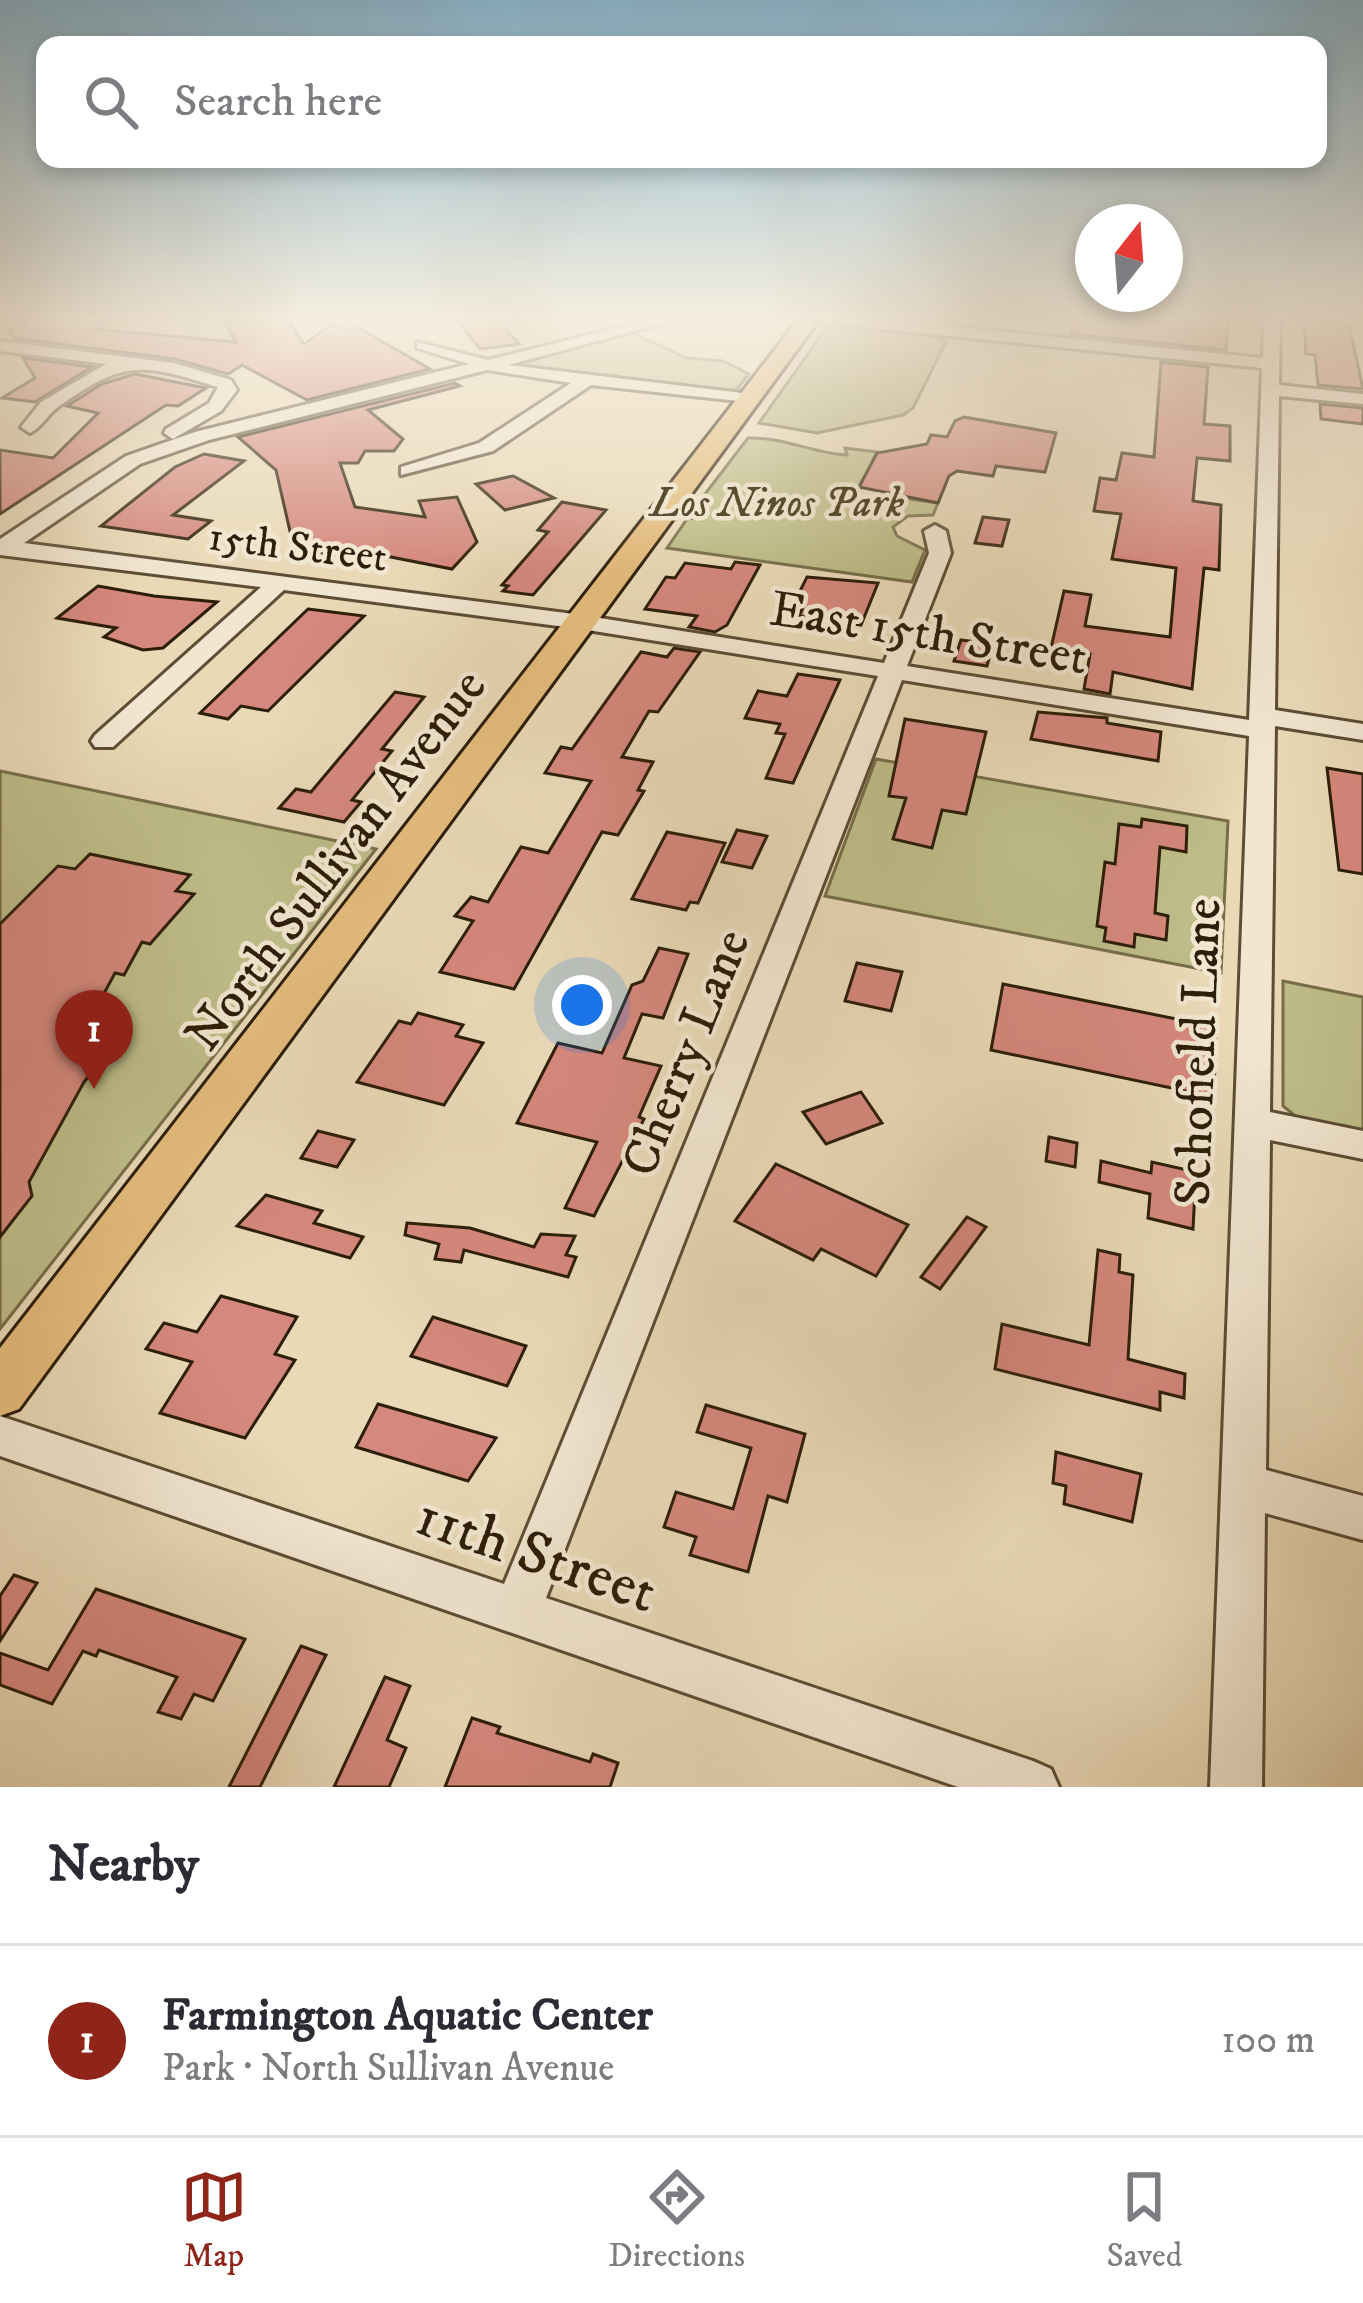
<!DOCTYPE html>
<html lang="en">
<head>
<meta charset="utf-8">
<style>
	body { margin:0; font-family:"IM FELL DW Pica",serif; background:#f2f2f3; color:#2b2b33 }
	.compass { position:absolute; left:1075px; top:204px; width:108px; height:108px; border-radius:50%; background:#fff; box-shadow:0 6px 18px #0003; rotate:17deg }
	.you { position:absolute; left:582px; top:1005px; width:42px; height:42px; margin:-30px; border:9px solid #fff; border-radius:50%; background:#1a73e8; box-shadow:0 0 0 18px #1a73e833 }
	.badge { display:grid; place-items:center; width:78px; height:78px; border-radius:50%; background:#8f2418; color:#fff; font-size:39px; font-weight:700 }
	.pin { position:absolute; translate:-50% -99px; filter:drop-shadow(0 3px 6px #0008) }
	.pin::after { content:''; position:absolute; top:63px; width:42px; height:36px; background:inherit; clip-path:polygon(0 0,100% 0,50% 100%) }
	.list { margin:0; padding:0; list-style:none }
	h2 { display:flex; justify-content:space-between; align-items:center; height:156px; margin:0; padding:0 48px; font-size:51px }
	h2 small { font-size:39px; font-weight:400; color:#7c7c81 }
	.list li { display:grid; grid-template-columns:78px 1fr auto; gap:36px; align-items:center; box-sizing:border-box; height:192px; padding:0 48px; border-top:3px solid #e1e1e2 }
	.list b { display:block; font-size:45px; white-space:nowrap }
	.list p { margin:0; font-size:39px; white-space:nowrap; color:#7c7c81 }
	.list em { font-size:39px; font-style:normal; color:#7c7c81 }
	.icon { flex:none; width:66px; height:66px; fill:none; stroke:currentColor; stroke-width:2; stroke-linecap:round; stroke-linejoin:round }
	.map { position:relative; flex:none; width:1363px; height:1787px; overflow:hidden }
	.search { position:absolute; background:#fff; box-shadow:0 6px 18px #0003; left:36px; right:36px; top:36px; height:132px; display:flex; align-items:center; gap:30px; box-sizing:border-box; padding:0 42px; border-radius:24px; color:#7c7c81; font-size:45px }
	.sheet { height:348px; background:#fff }
	nav { display:flex; justify-content:space-around; align-items:center; box-sizing:border-box; height:168px; border-top:3px solid #e1e1e2; background:#fff; font-size:33px; color:#7c7c81 }
	nav a { display:grid; justify-items:center; gap:6px }
	nav .on { color:#8f2418 }
	.map>svg:first-child { display:block }
	.green { fill:#bebd89; stroke:#766e48; stroke-width:3 }
	.building { fill:#d5887d; stroke:#2d1e08; stroke-width:3 }
	.lines { fill:none; stroke-linecap:round; stroke-linejoin:round }
	.minor-casing { stroke:#5c4d34; stroke-width:6 }
	.major-casing { stroke:#2d1e08; stroke-width:6 }
	.minor { fill:#f1e6d0; fill-rule:evenodd }
	.major { fill:#e4bc7c; fill-rule:evenodd }
	.labels { text-anchor:middle; stroke-width:9; stroke-linejoin:round; paint-order:stroke }
	.far-park-label { font-size:42px; font-style:italic; fill:#584e2f; stroke:#f1e6d0 }
	.far-street-label { font-size:42px; fill:#2d1e08; stroke:#f1e6d0 }
	.street-label { font-size:51px; fill:#2d1e08; stroke:#f1e6d0 }
	.near-street-label { font-size:60px; fill:#2d1e08; stroke:#f1e6d0 }
</style>
</head>
<body>
<div class="map">
<svg width="1363" height="1787" viewBox="0 0 1363 1787">
	<rect width="100%" height="100%" fill="#e9d9b7"/>
	<filter id="stains"><feTurbulence type="fractalNoise" baseFrequency=".00167" numOctaves="4"/><feColorMatrix values="0 0 0 0 .2 0 0 0 0 .09 0 0 0 0 .02 0 0 0 .5 -.17"/></filter>
	<radialGradient id="worn" r=".72"><stop offset=".6" stop-color="#630" stop-opacity="0"/><stop offset="1" stop-color="#630" stop-opacity=".3"/></radialGradient>
	<g class="green">
		<path d="M829,324l100,10 17,8 -33,66 -10,7 -86,18 -58,-10z"/>
		<path d="M630,332l57,26 36,3 26,13 -12,15 -11,2 -217,-27z"/>
		<path d="M748,438c37,-1 67,16 99,17l-2,-7 32,4 -23,50 43,6 5,-10 36,5 -5,12 -25,1 -15,11 4,9 28,14 -13,32 -245,-34 20,-29 10,-2 -5,-6z"/>
		<path d="M876,759l352,62 -7,152 -396,-77z"/>
		<path d="M0,771l376,78 -376,480z"/>
		<path d="M1283,981l80,16v135l-65,-14 -15,-12z"/>
	</g>
	<g class="building">
		<path d="M29,320h81l-16,9 142,13 -12,-22h64l16,24 26,-18 20,-3 80,46 -123,31 -65,-35 -14,9 -53,-15 -162,-21 -4,-8z"/>
		<path d="M457,320h42l20,24 -39,5z"/>
		<path d="M1072,320h156l-2,30 -155,-16z"/>
		<path d="M1304,321l45,4 14,64 -45,-4 -3,-30 -9,-1z"/>
		<path d="M23,358l69,9 -57,35 -33,-4 33,-20z"/>
		<path d="M1161,362l47,5 -4,57 26,2v35l-33,-3 -4,43 28,4 -2,65 -15,-2 -12,121 -79,-17 -3,22 -26,-5 6,-35 -39,-6 13,-57 27,4 -6,31 85,11 6,-69 -64,-9 9,-45 -27,-3 6,-33 16,2 6,-27 32,4z"/>
		<path d="M135,374l71,14 -28,18 -12,-1 -166,109v-64l53,8 45,-45 -31,-7 35,-22z"/>
		<path d="M455,383l5,3 -92,24 35,29 -9,12h-29l-7,12h-18l15,44 70,10 -6,-16 38,-4 20,45 -25,27 -92,-18 -7,7 -59,-9 -18,-79 -38,-33z"/>
		<path d="M1320,404l43,4v16l-42,-5z"/>
		<path d="M964,417l92,16 -11,39 -49,-6 -3,10 -36,-5 -8,5 -11,27 -79,-16 18,-34 50,-9 4,-9 16,2 8,-16z"/>
		<path d="M204,454l40,7 -71,54 38,6 -23,18 -87,-13 74,-59z"/>
		<path d="M513,476l4,2 37,20 -49,12 -29,-26z"/>
		<path d="M562,502l44,8 -73,85 -30,-4 5,-5 -6,-1 46,-53 -10,-2z"/>
		<path d="M983,517l26,3 -7,26 -27,-3z"/>
		<path d="M735,562l25,3 -33,60 -12,7 -26,-5 8,-11 -52,-7 21,-32 9,1 10,-15 46,6z"/>
		<path d="M807,577l71,6 -17,42 -62,-9 6,-13 -10,-2z"/>
		<path d="M98,586l56,10 63,6 -54,46 -20,2 -39,-13 12,-9 -59,-10z"/>
		<path d="M308,609l56,7 -96,95 -27,-5 -13,13 -28,-6z"/>
		<path d="M961,640l32,4 -6,22 -33,-5z"/>
		<path d="M674,648l26,4 -42,60 -9,-1 -27,46 31,5 -15,28 6,1 -26,44 -16,-3 -88,157 -74,-17 33,-51 -18,-5 16,-19 17,5 33,-55 27,6 43,-72 -46,-8 16,-26 11,2 69,-97 26,5z"/>
		<path d="M798,674l42,6 -47,103 -27,-5 19,-44 -9,-1 4,-9 -35,-6 13,-27 29,5z"/>
		<path d="M395,692l29,5 -42,52 10,2 -40,49 9,2 -17,20 -65,-14 17,-19 15,3z"/>
		<path d="M1038,712l69,6v5l54,9 -3,29 -127,-22z"/>
		<path d="M905,719l81,13 -20,82 -24,-4 -10,38 -39,-9 13,-41 -17,-2z"/>
		<path d="M1327,768l36,6v100l-24,-4z"/>
		<path d="M1142,819l45,7 -1,26 -26,-5 -5,66 13,3 -2,24 -31,-6 -1,13 -30,-6 2,-13 -9,-2 8,-64 10,2 4,-40 22,3z"/>
		<path d="M737,830l30,6 -15,32 -30,-6z"/>
		<path d="M667,832l58,11 -27,60 -8,-1 -4,8 -54,-11z"/>
		<path d="M90,854l100,21 -14,16 18,3 -44,50 -8,-2 -18,33 -9,-2 -34,63 34,9 -31,37 -55,100 3,14 -32,41v-313l58,-58 17,3z"/>
		<path d="M659,948l29,6 -25,64 -21,-4 -18,44 37,8 -22,51 5,2 -50,97 -29,-8 32,-66 -80,-19 41,-80 44,10 30,-68 11,-4z"/>
		<path d="M857,963l45,9 -11,39 -46,-10z"/>
		<path d="M1003,984l213,43 -2,70 -223,-47z"/>
		<path d="M418,1013l45,12 -7,11 27,7 -39,62 -87,-23 42,-61 12,3z"/>
		<path d="M861,1092l21,31 -56,21 -23,-32z"/>
		<path d="M318,1131l36,9 -17,27 -36,-9z"/>
		<path d="M1049,1137l28,6 -2,24 -29,-6z"/>
		<path d="M1101,1161l50,12 1,-11 44,10 -3,57 -45,-11 2,-24 -51,-12z"/>
		<path d="M776,1164l132,61 -32,51 -55,-27 -8,11 -78,-39z"/>
		<path d="M266,1195l56,16 -8,12 49,14 -13,21 -113,-32z"/>
		<path d="M967,1217l19,10 -46,62 -19,-12z"/>
		<path d="M407,1223l63,5 64,19 7,-13 34,2 -9,19 10,2 -8,20 -104,-27 -3,12 -26,-3 4,-15 -34,-9z"/>
		<path d="M1098,1250l22,5 -1,17 14,3 -5,84 57,15 -1,24 -24,-6v18l-165,-41 7,-45 87,21z"/>
		<path d="M221,1296l76,21 -22,37 20,6 -50,78 -85,-25 32,-51 -46,-13 18,-26 33,9z"/>
		<path d="M433,1317l93,29 -19,40 -96,-30z"/>
		<path d="M378,1404l118,34 -28,43 -112,-34z"/>
		<path d="M706,1405l99,29 -18,68 -19,-6 -20,76 -58,-17 6,-18 -32,-10 12,-35 57,17 18,-61 -54,-16z"/>
		<path d="M1056,1452l85,22 -9,48 -68,-18 2,-18 -13,-3z"/>
		<path d="M14,1575l23,8 -37,58v-45z"/>
		<path d="M96,1589l149,50 -32,62 -19,-7 -13,25 -23,-7 19,-35 -78,-27 -3,6 -13,-5 -31,53 -52,-19v-32l48,17z"/>
		<path d="M301,1646l25,9 -66,132h-31z"/>
		<path d="M385,1677l25,9 -23,54 19,8 -17,39h-55z"/>
		<path d="M472,1718l28,9 -3,6 93,29 3,-8 25,9 -8,24h-165z"/>
	</g>
	<g class="lines">
		<g class="minor-casing">
			<g id="minor">
				<path d="M648,320h27l-167,45 243,29 6,1v8l-166,-18 -98,66 -92,24v-8l78,-24 92,-60 -84,-13 -278,70 -69,24 -116,79 557,72 303,48 45,-110 -5,-22 11,-6 11,6 5,22 -44,113 342,54 13,-352 -420,-43 -8,-5h53l376,38 1,-38h16l-1,65 84,9v10l-84,-8 -4,314 88,14v16l-88,-14 -5,386 93,19v28l-93,-19 -4,330 97,26v44l-98,-27 -3,274h-52l39,-1051 -347,-56 -356,918 487,163 18,8 8,18h-101l-958,-331v-40l504,168 374,-908 -297,-47 -297,-39 -171,157h-18l-4,-6 4,-6 166,-148 -261,-32v-16l126,-83 69,-24 274,-68 -52,-16v-6l71,18z"/>
				<path d="M0,341l174,22 57,17 6,10 -16,21 -48,28 -9,-6 2,-4 43,-26 9,-16c-77,-24 -93,-28 -160,20 -11,8 -16,20 -28,26l-9,-6 20,-25 65,-38 -106,-13z"/>
			</g>
		</g>
		<g class="major-casing">
			<path id="major" d="M798,320h21l-800,1089 -19,7v-68z"/>
		</g>
		<use href="#minor" class="minor"/>
		<use href="#major" class="major"/>
	</g>
	<linearGradient id="sky" x2="0" y2="1"><stop stop-color="#88b6d0"/><stop offset="0.56" stop-color="#f5eedf"/><stop offset="1" stop-color="#f5eedf" stop-opacity="0"/></linearGradient>
	<rect width="1363" height="570" fill="url(#sky)"/>
	<g class="labels">
		<g class="far-park-label">
			<text x="777" y="516">Los Ninos Park</text>
		</g>
		<g class="far-street-label">
			<text transform="translate(298 545) rotate(7)" y="15">15th Street</text>
		</g>
		<g class="street-label">
			<text transform="translate(929 631) rotate(9)" y="18">East 15th Street</text>
			<text transform="translate(334 859) rotate(-53)" y="18">North Sullivan Avenue</text>
			<text transform="translate(684 1052) rotate(-68)" y="18">Cherry Lane</text>
			<text transform="translate(1196 1052) rotate(-88)" y="18">Schofield Lane</text>
		</g>
		<g class="near-street-label">
			<text transform="translate(537 1552) rotate(19)" y="21">11th Street</text>
		</g>
	</g>
	<rect width="100%" height="100%" filter="url(#stains)"/>
	<rect width="100%" height="100%" fill="url(#worn)"/>
</svg>
<svg class="compass" viewBox="-18 -18 36 36"><path d="M0-13l5 13h-10z" fill="#e53935"/><path d="M0 13l5-13h-10z" fill="#7c7c81"/></svg>
<div class="you"></div>
<div class="pin badge" style="left:94px;top:1089px">1</div>
<div class="search"><svg class="icon" aria-label="search" viewBox="0 0 24 24"><circle cx="10" cy="10" r="6"/><path d="M15 15l6 6"/></svg>Search here</div>
</div>
<section class="sheet">
<h2>Nearby<small></small></h2>
<ul class="list">
<li><span class="badge">1</span><div><b>Farmington Aquatic Center</b><p>Park · North Sullivan Avenue</p></div><em>100 m</em></li>
</ul>
</section>
<nav>
<a class="on"><svg class="icon" aria-label="map" viewBox="0 0 24 24"><path d="M3 6l6-2 6 2 6-2v14l-6 2-6-2-6 2zM9 4v14M15 6v14"/></svg>Map</a>
<a><svg class="icon" aria-label="directions" viewBox="0 0 24 24"><path d="M12 3l9 9-9 9-9-9zM9 14v-3h6M13 9l2 2-2 2"/></svg>Directions</a>
<a><svg class="icon" aria-label="saved" viewBox="0 0 24 24"><path d="M7 4h10v16l-5-4-5 4z"/></svg>Saved</a>
</nav>
</body>
</html>
